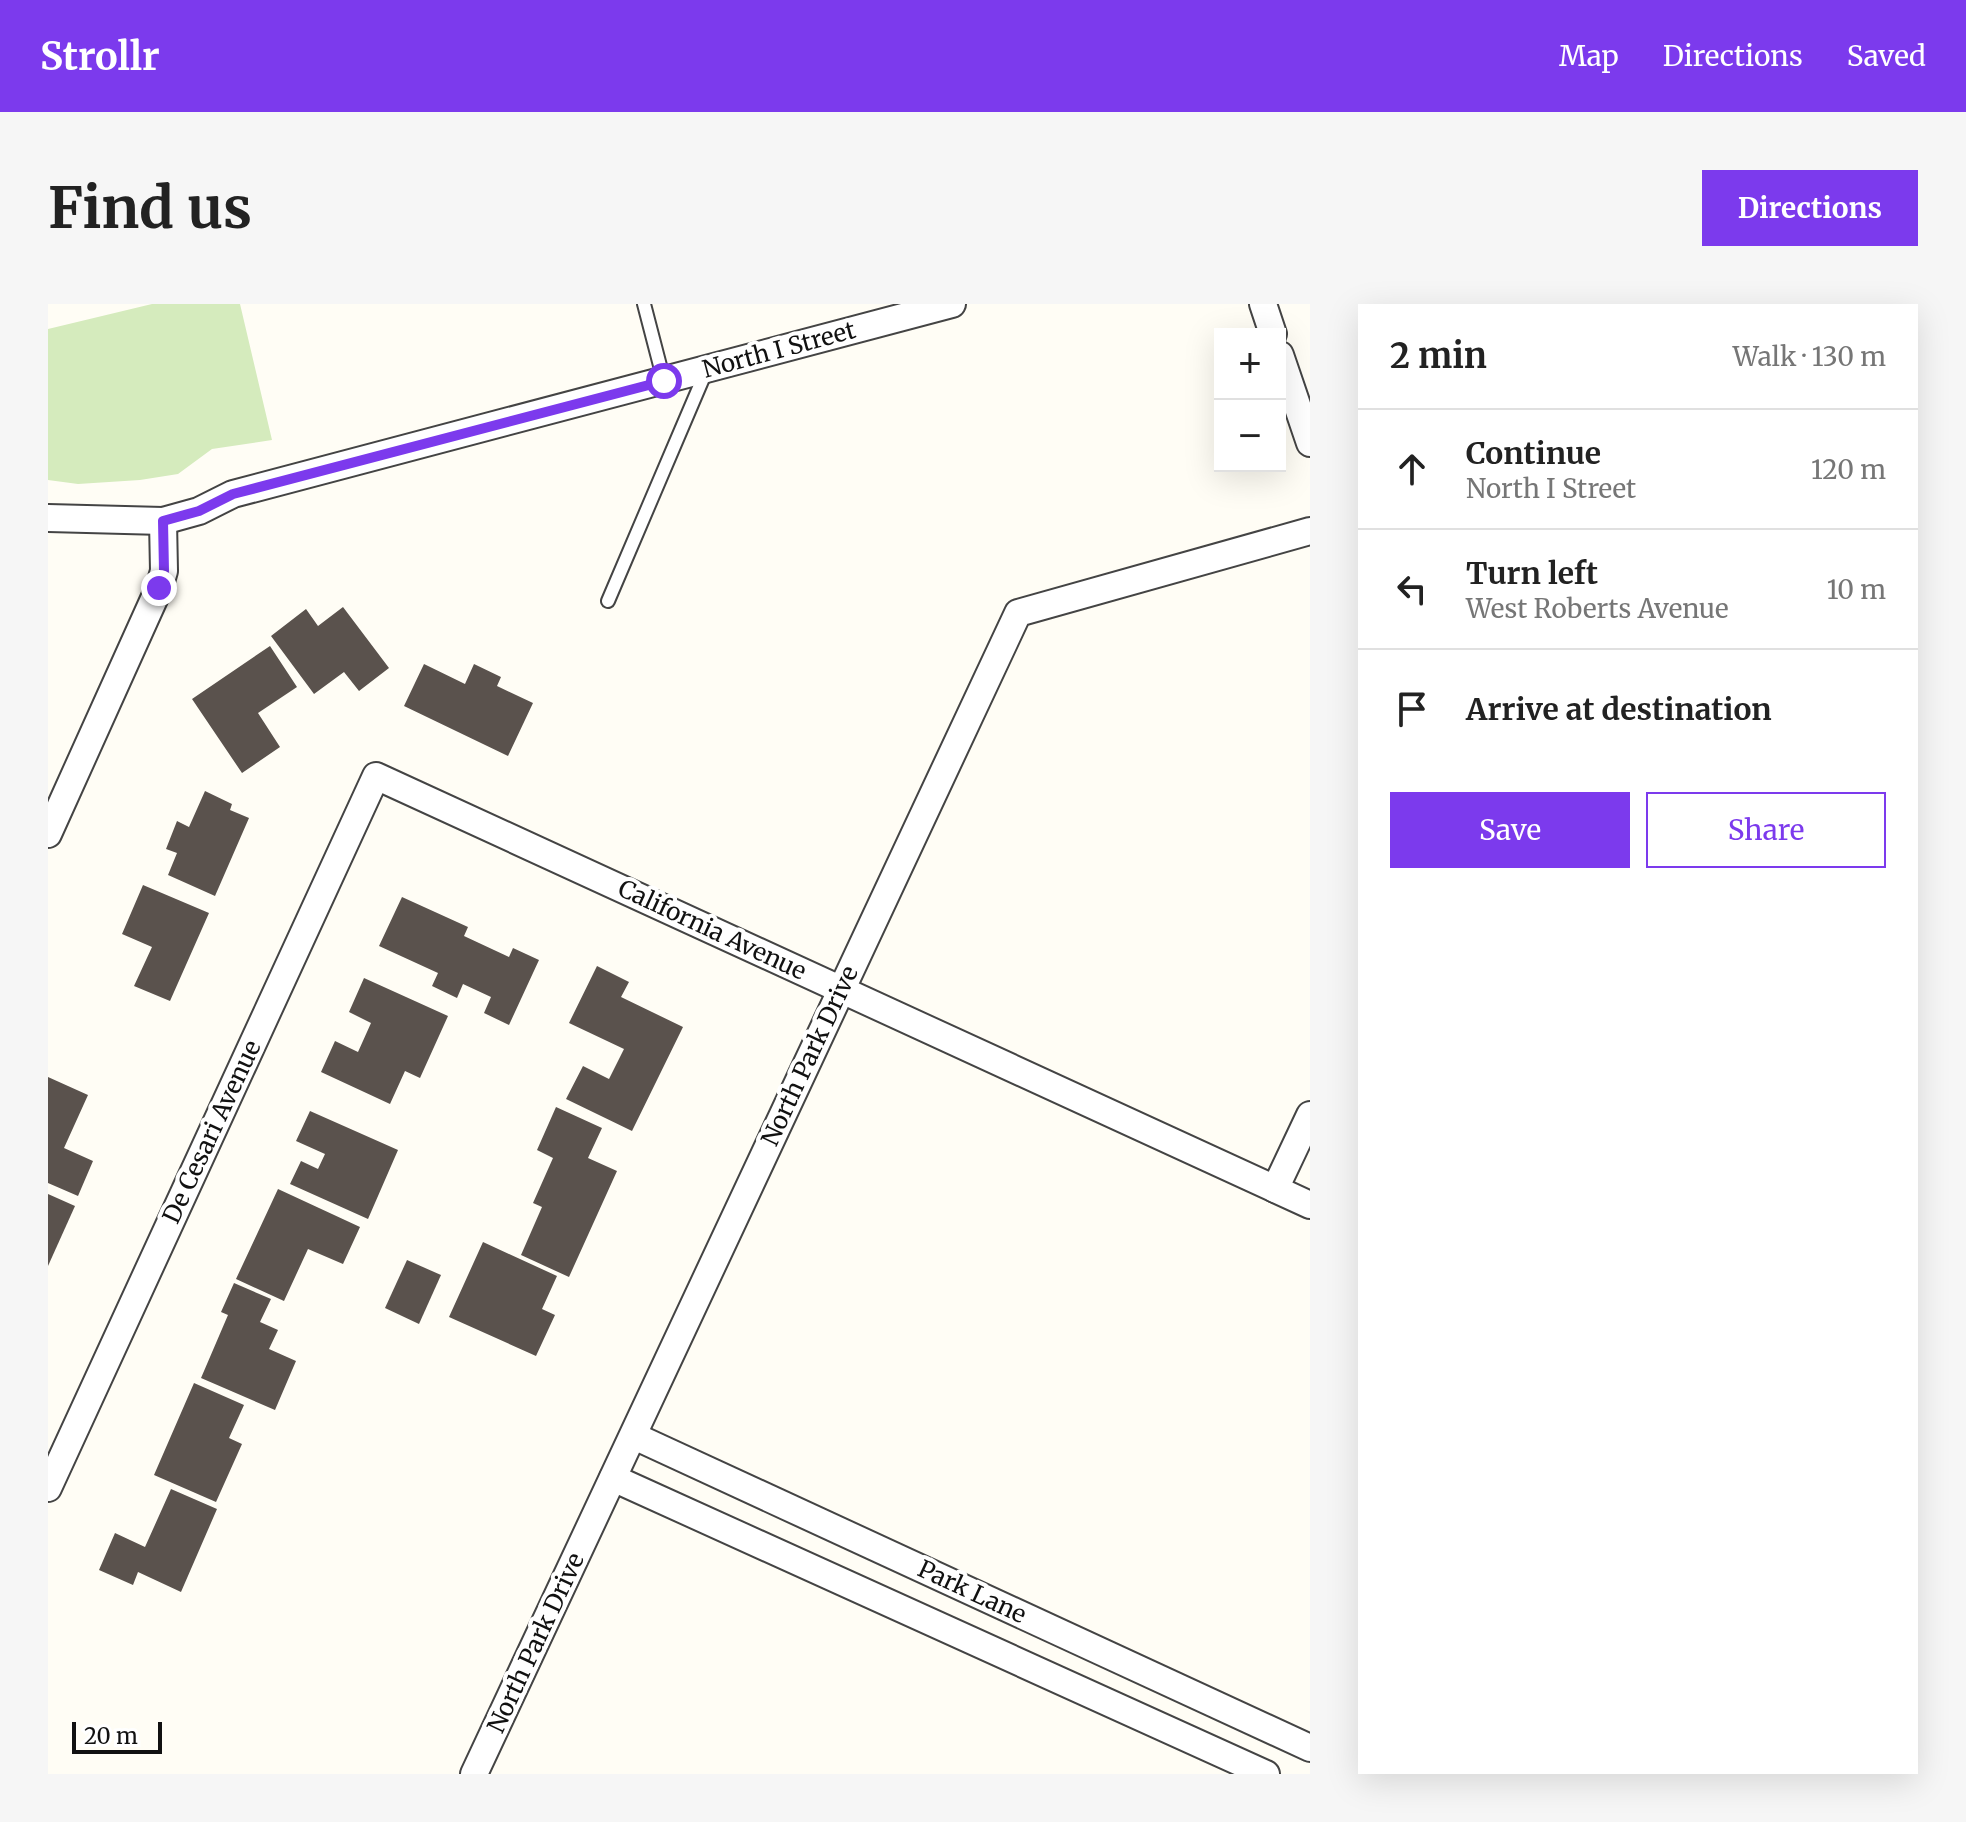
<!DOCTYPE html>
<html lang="en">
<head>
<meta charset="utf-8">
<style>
	body { margin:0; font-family:Merriweather,serif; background:#f6f6f6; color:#222 }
	.controls { position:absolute; right:24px; top:24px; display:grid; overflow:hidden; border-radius:0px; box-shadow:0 8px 32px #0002 }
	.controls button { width:72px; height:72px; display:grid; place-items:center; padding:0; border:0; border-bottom:2px solid #e0e0e0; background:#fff; color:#222; font:40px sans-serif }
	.scale { position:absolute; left:24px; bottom:20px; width:90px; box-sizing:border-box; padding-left:8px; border:4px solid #111; border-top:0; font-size:22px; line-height:28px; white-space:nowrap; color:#111; -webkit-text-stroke:6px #fff; paint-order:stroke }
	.stop { position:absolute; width:24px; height:24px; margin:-18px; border:6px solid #7c3aed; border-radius:50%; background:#fff }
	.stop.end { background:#7c3aed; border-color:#fff; box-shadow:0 2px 8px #0008 }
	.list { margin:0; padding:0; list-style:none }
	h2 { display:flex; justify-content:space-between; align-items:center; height:104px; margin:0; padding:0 32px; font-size:34px }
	h2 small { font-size:26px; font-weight:400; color:#767676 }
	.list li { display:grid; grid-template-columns:52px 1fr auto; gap:24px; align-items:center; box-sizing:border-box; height:120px; padding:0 32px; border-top:2px solid #e0e0e0 }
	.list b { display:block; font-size:30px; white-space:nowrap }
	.list p { margin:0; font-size:26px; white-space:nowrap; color:#767676 }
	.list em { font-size:26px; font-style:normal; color:#767676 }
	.actions { display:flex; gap:16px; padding:24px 32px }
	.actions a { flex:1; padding:18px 0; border:2px solid #7c3aed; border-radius:0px; text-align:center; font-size:28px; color:#7c3aed }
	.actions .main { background:#7c3aed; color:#fff }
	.icon { flex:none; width:44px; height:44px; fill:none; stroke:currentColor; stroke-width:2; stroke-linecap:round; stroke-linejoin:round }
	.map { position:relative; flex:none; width:1262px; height:1470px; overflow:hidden; border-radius:0px }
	header { display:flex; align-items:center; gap:48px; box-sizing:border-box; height:112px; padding:0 40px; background:#7c3aed; color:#fff }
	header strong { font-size:38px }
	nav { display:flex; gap:44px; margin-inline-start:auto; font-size:28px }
	.intro { display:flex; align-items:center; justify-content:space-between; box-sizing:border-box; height:192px; padding:0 48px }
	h1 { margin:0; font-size:56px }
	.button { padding:20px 36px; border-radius:0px; background:#7c3aed; color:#fff; font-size:28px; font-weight:700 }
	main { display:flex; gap:48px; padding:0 48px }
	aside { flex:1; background:#fff; border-radius:0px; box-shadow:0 8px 32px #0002 }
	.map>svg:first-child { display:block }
	.green { fill:#d5ebbd }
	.building { fill:#5a524d }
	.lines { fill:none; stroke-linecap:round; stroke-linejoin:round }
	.lane-casing { stroke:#444; stroke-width:16 }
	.street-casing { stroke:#444; stroke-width:30 }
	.lane { stroke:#fff; stroke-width:12 }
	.street { stroke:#fff; stroke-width:26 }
	.route { stroke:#7c3aed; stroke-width:10 }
	.labels { text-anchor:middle; stroke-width:8; stroke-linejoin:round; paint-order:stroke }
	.street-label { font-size:24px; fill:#111; stroke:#fff }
</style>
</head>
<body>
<header>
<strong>Strollr</strong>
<nav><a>Map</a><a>Directions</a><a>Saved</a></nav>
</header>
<div class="intro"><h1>Find us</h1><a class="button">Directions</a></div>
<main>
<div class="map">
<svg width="1262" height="1470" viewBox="0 0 1262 1470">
	<rect width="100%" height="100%" fill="#fffdf5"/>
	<path class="green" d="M104,0h88l32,136 -60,9 -34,25 -38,6 -62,4 -30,-4v-151z"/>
	<g class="building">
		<path d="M295,303l46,61 -30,23 -15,-19 -30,22 -43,-58 35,-27 12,17z"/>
		<path d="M222,342l27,41 -39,26 22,34 -38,26 -50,-74z"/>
		<path d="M376,360l41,20 9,-20 27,13 -4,9 36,17 -25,53 -104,-50z"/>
		<path d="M157,487l27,13 -2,6 19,8 -34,78 -47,-21 9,-22 -11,-4 11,-28 12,6z"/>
		<path d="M95,581l66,28 -39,88 -36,-15 18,-39 -30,-13z"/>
		<path d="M354,593l66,30 -4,9 45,21 4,-9 26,12 -30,65 -25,-12 7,-16 -28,-13 -6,14 -25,-12 6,-13 -59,-27z"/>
		<path d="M549,662l32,16 -8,15 62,30 -51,104 -66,-32 17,-33 26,13 15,-30 -55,-26z"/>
		<path d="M316,674l84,38 -28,62 -15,-7 -15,33 -69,-32 14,-31 23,11 13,-29 -22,-11z"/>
		<path d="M0,773l40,18 -24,53 29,13 -15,35 -30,-13z"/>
		<path d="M508,803l46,21 -14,30 29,13 -48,106 -48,-22 21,-48 -9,-4 20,-45 -16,-8z"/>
		<path d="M262,807l88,39 -30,69 -78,-35 11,-23 17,8 7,-15 -29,-13z"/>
		<path d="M230,885l82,38 -17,37 -35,-15 -24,52 -48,-22z"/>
		<path d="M0,890l27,12 -27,60z"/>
		<path d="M435,938l74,34 -15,33 13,6 -19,41 -87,-39z"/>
		<path d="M359,956l34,15 -22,49 -34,-16z"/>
		<path d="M186,979l37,16 -11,23 18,8 -9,19 27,12 -21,49 -74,-32 27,-63 -7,-3z"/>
		<path d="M146,1079l50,22 -15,33 13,6 -26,58 -62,-27z"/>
		<path d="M123,1185l46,20 -36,83 -43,-20 -5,13 -34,-15 16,-37 30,14z"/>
	</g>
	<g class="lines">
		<g class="lane-casing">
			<g id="lane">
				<path d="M596,0l20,77"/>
				<path d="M560,297l99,-232"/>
			</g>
		</g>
		<g class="street-casing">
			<g id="street">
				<path d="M1215,0l10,30"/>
				<path d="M1232,51l30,88"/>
				<path d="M0,214l115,3 36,-10 34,-17 719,-190"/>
				<path d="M0,530l111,-246 5,-17 -1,-50"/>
				<path d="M1227,885l35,-74"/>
				<path d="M586,1132l676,312"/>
				<path d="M565,1174l653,296"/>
				<path d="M0,1184l328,-712 934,429"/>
				<path d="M426,1470l544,-1161 292,-82"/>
			</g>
		</g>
		<use href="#lane" class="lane"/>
		<use href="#street" class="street"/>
	</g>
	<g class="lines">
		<path class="route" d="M111,284l5,-17 -1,-50 36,-10 34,-17 431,-113"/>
	</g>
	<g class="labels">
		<g class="street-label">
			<text transform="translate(731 46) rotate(-15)" y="8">North I Street</text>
			<text transform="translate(664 626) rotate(25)" y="8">California Avenue</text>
			<text transform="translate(762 752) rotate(-65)" y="8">North Park Drive</text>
			<text transform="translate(164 828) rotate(-65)" y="8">De Cesari Avenue</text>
			<text transform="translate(924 1288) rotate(25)" y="8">Park Lane</text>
			<text transform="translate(488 1339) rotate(-65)" y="8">North Park Drive</text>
		</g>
	</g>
</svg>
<div class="controls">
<button>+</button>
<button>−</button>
</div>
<div class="scale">20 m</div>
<div class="stop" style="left:616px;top:77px"></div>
<div class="stop end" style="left:111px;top:284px"></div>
</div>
<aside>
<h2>2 min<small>Walk · 130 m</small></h2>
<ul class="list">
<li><svg class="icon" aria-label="ahead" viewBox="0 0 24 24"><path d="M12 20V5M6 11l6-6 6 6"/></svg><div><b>Continue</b><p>North I Street</p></div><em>120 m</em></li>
<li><svg class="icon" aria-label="left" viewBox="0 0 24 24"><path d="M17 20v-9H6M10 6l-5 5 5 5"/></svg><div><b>Turn left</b><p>West Roberts Avenue</p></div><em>10 m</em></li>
<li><svg class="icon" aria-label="arrive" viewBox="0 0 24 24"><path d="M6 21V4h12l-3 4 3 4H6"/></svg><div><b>Arrive at destination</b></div></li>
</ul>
<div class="actions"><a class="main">Save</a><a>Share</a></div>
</aside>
</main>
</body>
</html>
